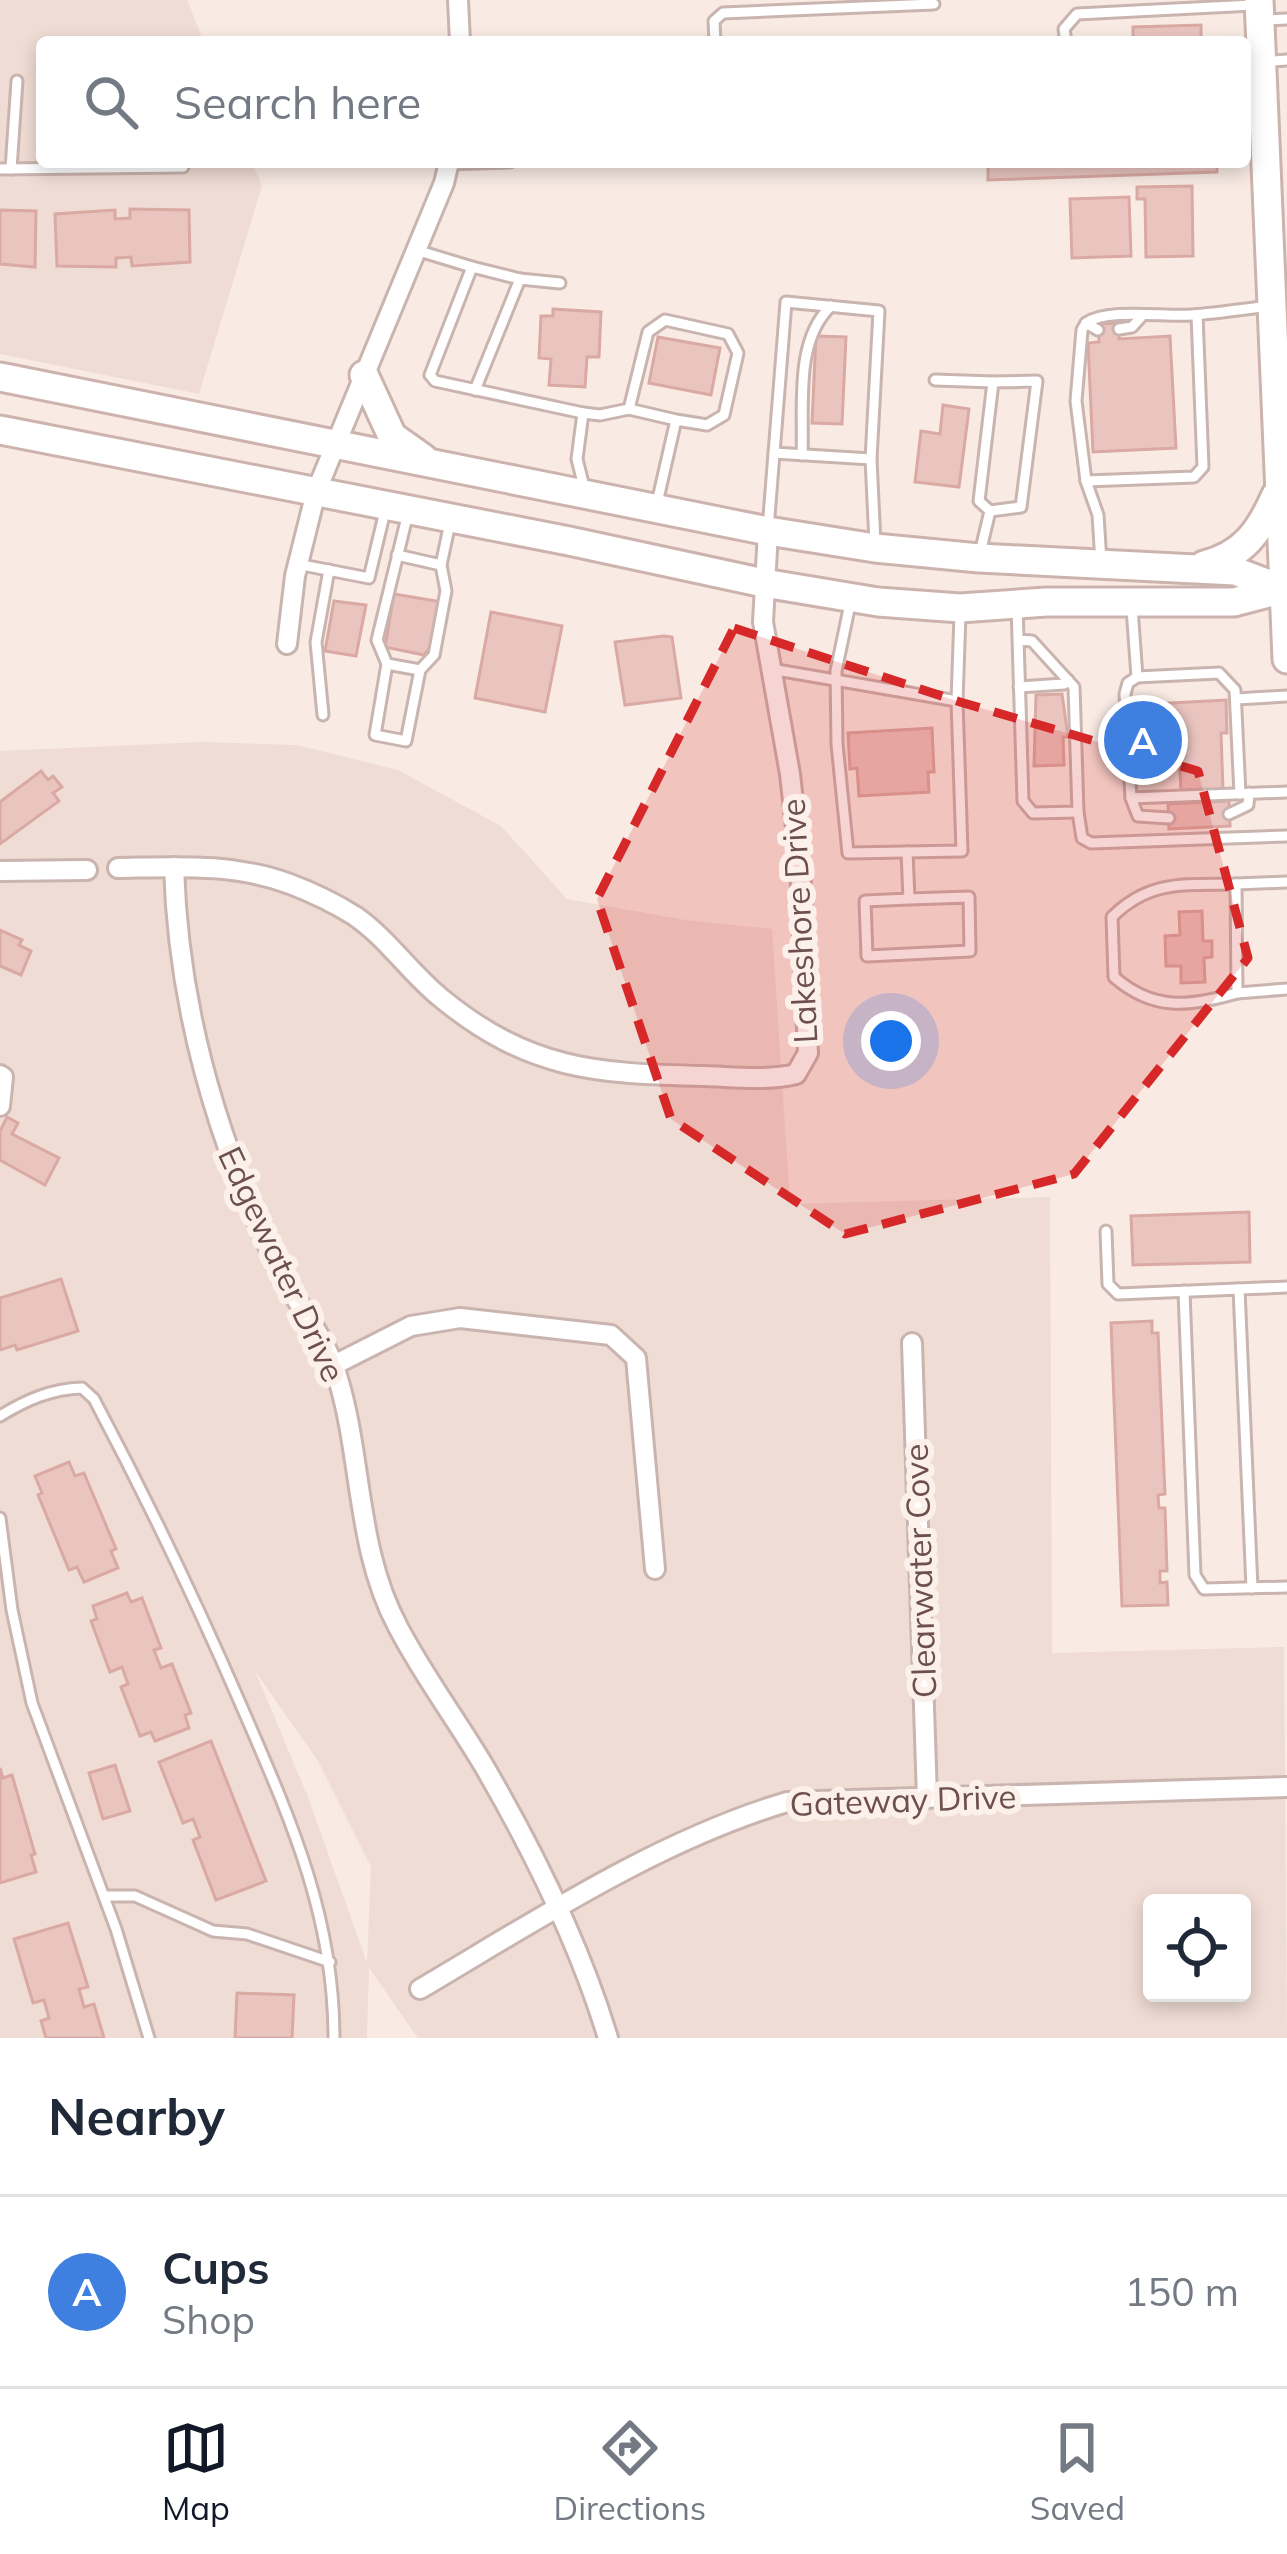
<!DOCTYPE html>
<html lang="en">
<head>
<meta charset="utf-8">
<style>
	body { margin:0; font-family:Mulish,sans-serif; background:#f6f6f7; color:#1f2937 }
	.controls { position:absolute; right:36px; bottom:36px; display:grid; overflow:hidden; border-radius:12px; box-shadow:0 6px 18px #0003 }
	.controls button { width:108px; height:108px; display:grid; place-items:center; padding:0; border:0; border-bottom:3px solid #e0e1e3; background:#fff; color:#1f2937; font:60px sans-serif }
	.you { position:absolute; left:891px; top:1041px; width:42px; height:42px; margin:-30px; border:9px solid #fff; border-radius:50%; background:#1a73e8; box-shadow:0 0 0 18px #1a73e833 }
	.badge { display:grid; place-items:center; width:78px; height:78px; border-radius:50%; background:#111827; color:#fff; font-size:39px; font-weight:700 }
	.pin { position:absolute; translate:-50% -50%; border:6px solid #fff; box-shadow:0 3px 12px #0006 }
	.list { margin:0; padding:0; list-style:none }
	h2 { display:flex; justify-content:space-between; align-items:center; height:156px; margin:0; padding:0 48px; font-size:51px }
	h2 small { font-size:39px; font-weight:400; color:#747a83 }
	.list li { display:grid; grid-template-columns:78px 1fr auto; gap:36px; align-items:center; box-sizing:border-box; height:192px; padding:0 48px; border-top:3px solid #e0e1e3 }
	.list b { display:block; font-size:45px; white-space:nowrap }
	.list p { margin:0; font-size:39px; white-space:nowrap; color:#747a83 }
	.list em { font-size:39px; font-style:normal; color:#747a83 }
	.icon { flex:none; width:66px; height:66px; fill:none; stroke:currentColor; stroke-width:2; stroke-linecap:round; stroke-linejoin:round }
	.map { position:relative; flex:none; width:1287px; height:2038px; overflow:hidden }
	.search { position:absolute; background:#fff; box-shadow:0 6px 18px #0003; left:36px; right:36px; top:36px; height:132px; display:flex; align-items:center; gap:30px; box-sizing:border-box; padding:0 42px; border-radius:12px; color:#747a83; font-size:45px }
	.sheet { height:348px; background:#fff }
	nav { display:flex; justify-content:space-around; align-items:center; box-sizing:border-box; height:168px; border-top:3px solid #e0e1e3; background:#fff; font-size:33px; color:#747a83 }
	nav a { display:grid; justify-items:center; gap:6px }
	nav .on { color:#111827 }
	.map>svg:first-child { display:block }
	.residential { fill:#efdcd4; fill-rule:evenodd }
	.building { fill:#eac5c0; stroke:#daa9a3; stroke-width:3 }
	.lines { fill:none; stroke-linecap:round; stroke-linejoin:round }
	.lane-casing { stroke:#cab4af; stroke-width:15 }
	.street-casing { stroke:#cab4af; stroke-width:24 }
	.secondary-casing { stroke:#cdb3ad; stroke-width:33 }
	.lane { stroke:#fff; stroke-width:9 }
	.street { stroke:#fff; stroke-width:18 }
	.secondary { stroke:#fff; stroke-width:27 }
	.marked { fill:#d62828; fill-opacity:0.2; stroke:#d62828; stroke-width:9; stroke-dasharray:24 15; stroke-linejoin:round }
	.labels { text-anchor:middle; stroke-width:12; stroke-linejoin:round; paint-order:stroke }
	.street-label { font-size:33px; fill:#6d504e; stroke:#fcf0ea }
</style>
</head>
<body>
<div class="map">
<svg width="1287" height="2038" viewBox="0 0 1287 2038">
	<rect width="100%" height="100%" fill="#f9ebe4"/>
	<g class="residential">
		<path d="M0,0h187l17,42h-162v120h210l10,24 -63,208 -199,-40z"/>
		<path d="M202,742l95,3 101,25 103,56 66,73 118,21 87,9 18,275 260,-7 2,456 232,-6 3,391h-869l-49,-70 -2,70h-367v-1287zM255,1671l63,90 53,106 -4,96 -59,-166zM1152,1903h90v90h-90z"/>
	</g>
	<g class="building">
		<path d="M1201,25v17h-68v-15z"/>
		<path d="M988,162h229v10l-229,8z"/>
		<path d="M1192,186l1,70 -47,1 -1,-58h-8v-12z"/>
		<path d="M1129,197l2,59 -59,2 -2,-59z"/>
		<path d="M130,209l59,1 1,52 -58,4 -1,-9 -15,1v9l-59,-1 -2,-52 60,-4v9l15,-1z"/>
		<path d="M0,210l36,1 -1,56 -35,-3z"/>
		<path d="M553,309l48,3 -2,45h-12l-2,30 -36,-2 2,-26 -12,-1 2,-42h12z"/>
		<path d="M1119,323v16l51,-3 6,112 -83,4 -5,-109 11,-1 -1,-18z"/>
		<path d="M816,336l30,1 -4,87 -30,-1z"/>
		<path d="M658,337l62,11 -9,47 -62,-12z"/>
		<path d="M943,405l26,4 -10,78 -44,-5 6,-51 19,3z"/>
		<path d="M394,594l48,8 -8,41 -10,12 -39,-8z"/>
		<path d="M334,601l32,4 -10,51 -31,-5z"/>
		<path d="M491,612l71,14 -17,86 -70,-14z"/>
		<path d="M664,636l8,1 9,61 -56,7 -10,-63z"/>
		<path d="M1062,694l6,43h-5l1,28 -30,1 2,-71z"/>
		<path d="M1226,700l1,33h-6l2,57 -42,2 -3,-58 -25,1 -1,-31z"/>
		<path d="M932,728l2,44h-6l1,20 -70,4 -2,-28 -7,1 -2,-36z"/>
		<path d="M41,771l7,9 5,-4 9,11 -9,6 6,8 -59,43v-42z"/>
		<path d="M1229,801l1,25 -61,3 -1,-25z"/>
		<path d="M1202,911l1,30h9v16l-8,1 1,24 -24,1v-17h-15l-1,-30 15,-1 -1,-23z"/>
		<path d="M0,930l22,10 -3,5 12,6 -10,24 -21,-9z"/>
		<path d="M7,1117l11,6 -6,11 47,24 -14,27 -45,-25v-29z"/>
		<path d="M1249,1212l1,50 -117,3 -2,-49z"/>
		<path d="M61,1279l17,52 -61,19 -2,-5 -15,5v-52z"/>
		<path d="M1152,1321v12h6l7,161 -7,1 1,13h6l2,63h-7v12l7,-1 1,23 -46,1 -11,-283z"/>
		<path d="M69,1462l6,14 9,-3 32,76 -5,2 7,17 -34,14 -7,-15 -8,3 -31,-75 4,-2 -7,-17z"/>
		<path d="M127,1593l4,9 11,-4 19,50 -7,2 7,18 11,-4 19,49 -6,2 4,13 -34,13 -4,-9 -11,4 -19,-49 7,-3 -6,-17 -12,5 -19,-51 6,-2 -4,-13z"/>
		<path d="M211,1741l55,140 -50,19 -23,-60 7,-3 -7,-18 -10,4 -24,-61z"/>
		<path d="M115,1765l15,46 -27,8 -14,-46z"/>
		<path d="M0,1768l3,10 9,-3 23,79 -4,1 5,17 -36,11z"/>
		<path d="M68,1923l20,64 -9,2 5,18 10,-3 10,34h-58l-5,-17 8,-3 -5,-18 -11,3 -19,-64z"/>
		<path d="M237,1993l57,2 -2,43h-57z"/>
	</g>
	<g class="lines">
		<g class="lane-casing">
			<g id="lane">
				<path d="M1265,20l22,-1"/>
				<path d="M715,42l-1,-21 9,-8 211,-9"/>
				<path d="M1066,42l-2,-13 13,-15 176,-9"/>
				<path d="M1245,63l42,-3"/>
				<path d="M448,164l62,-2"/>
				<path d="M0,169l183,-2"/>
				<path d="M11,169l6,-88"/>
				<path d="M416,250l56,17 -42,108 5,6 148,32 -6,46 7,28"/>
				<path d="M472,267l48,12 -45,111"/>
				<path d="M520,279l40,4"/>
				<path d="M1086,323c22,-15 77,-6 106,-8 26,-2 52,-6 78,-9"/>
				<path d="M1119,329l13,-2 9,-10"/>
				<path d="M1098,330l-12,-7 -4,7 -6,71 10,80 12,34 3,47"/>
				<path d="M935,380l58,2"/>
				<path d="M1037,381l-16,126 -31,4 -11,-10 14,-119z"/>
				<path d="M583,413l17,2 29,-6"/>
				<path d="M774,453l97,6"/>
				<path d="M802,455c2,-48 -8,-114 29,-149"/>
				<path d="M1086,481l108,-4 9,-10 -6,-152"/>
				<path d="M657,503l19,-83 -47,-11 19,-77 17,-12 63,14 10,19 -14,62 -17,10 -31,-5"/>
				<path d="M408,513l-31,127 10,24 -12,71 31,6 14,-71 14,-15 12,-64 -5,-26 9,-42"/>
				<path d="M768,529l18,-227 93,9 -8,148 4,84"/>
				<path d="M980,553l10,-42"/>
				<path d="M397,555l44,10"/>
				<path d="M297,564l72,14 16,-67"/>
				<path d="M850,604l-14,67 1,73 11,109 114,-2 -5,-150"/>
				<path d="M1017,606l6,195 10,12 45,-1 -4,-125 -42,-46 -14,-1"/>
				<path d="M1132,608l5,69 -9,6 -3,11 6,104 156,-6"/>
				<path d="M387,664l33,6"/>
				<path d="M771,669l186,32 3,-87"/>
				<path d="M1137,677l82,-4 16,17 5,104"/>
				<path d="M1019,687l45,-3 4,-4"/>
				<path d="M1236,699l51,-3"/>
				<path d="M323,715l-7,-73 13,-72"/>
				<path d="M1129,757l50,-2"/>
				<path d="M1131,798l7,18 31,2"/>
				<path d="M1078,812l4,26 9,5 196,-7"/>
				<path d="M1229,814l19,-9 1,-12"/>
				<path d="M907,852l2,47 -44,2 2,55 103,-5 -1,-54 -60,2"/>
				<path d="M1287,882l-51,2 1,109 50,-4"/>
				<path d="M1236,884c-50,1 -86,-5 -124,33l2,60c39,34 75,30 123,16"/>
				<path d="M1106,1231l2,53 10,10 169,-7"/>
				<path d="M1239,1289l13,299"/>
				<path d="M1184,1291l11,284 9,14 83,-2"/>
				<path d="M0,1416c26,-16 51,-27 82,-28l12,11c53,100 102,202 147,306 48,111 93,209 93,333"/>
				<path d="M0,1518l12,92 20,93 84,226 33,109"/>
				<path d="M104,1896h31l78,35 34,3 83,28"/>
			</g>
		</g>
		<g class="street-casing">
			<g id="street">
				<path d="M458,0l2,42"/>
				<path d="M287,644l8,-68 21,-84 128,-309 5,-21"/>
				<path d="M174,867c4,140 44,277 105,402 17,34 45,67 57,103 27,84 19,175 62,255 25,48 58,92 86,139 50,86 95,176 124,272"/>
				<path d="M118,868c59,-1 116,-5 172,16 21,8 46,20 65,32 32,22 56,58 86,82 88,72 155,76 264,78 30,1 63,5 91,-2l12,-21 -8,-189 -10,-90 -27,-152 5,-91"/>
				<path d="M0,871l87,-1"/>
				<path d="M0,1075l3,2 -3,29"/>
				<path d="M912,1343l15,455"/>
				<path d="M334,1365l77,-39 49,-8 151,17 25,23 19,211"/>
				<path d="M420,1989c117,-69 237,-148 367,-187l500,-15"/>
			</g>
		</g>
		<g class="secondary-casing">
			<g id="secondary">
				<path d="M1259,0l28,659"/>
				<path d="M364,375l28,61 31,22"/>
				<path d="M0,377l768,154 107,17 104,10 256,13 47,18"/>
				<path d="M0,430l569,111 195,42 114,19 82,6 86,-6h188l53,-14"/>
				<path d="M1204,565c40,-10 56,-34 72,-70"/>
			</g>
		</g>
		<use href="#lane" class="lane"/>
		<use href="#street" class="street"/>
		<use href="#secondary" class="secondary"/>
	</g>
	<path class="marked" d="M734,628l226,74 238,69 50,187 -174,216 -229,60 -174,-115 -74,-220z"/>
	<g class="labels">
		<g class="street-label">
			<text transform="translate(799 921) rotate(-93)" y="12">Lakeshore Drive</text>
			<text transform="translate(282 1264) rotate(65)" y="12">Edgewater Drive</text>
			<text transform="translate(920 1571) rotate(-92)" y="12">Clearwater Cove</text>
			<text transform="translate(903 1800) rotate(-2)" y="12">Gateway Drive</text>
		</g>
	</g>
</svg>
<div class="controls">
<button><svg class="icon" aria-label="locate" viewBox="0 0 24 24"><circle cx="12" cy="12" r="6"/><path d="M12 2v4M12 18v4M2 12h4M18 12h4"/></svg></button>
</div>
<div class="you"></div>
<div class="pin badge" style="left:1143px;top:740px;background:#3f7fe0">A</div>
<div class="search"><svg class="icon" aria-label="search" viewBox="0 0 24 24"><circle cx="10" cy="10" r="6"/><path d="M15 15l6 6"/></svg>Search here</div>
</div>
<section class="sheet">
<h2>Nearby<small></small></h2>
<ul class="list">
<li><span class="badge" style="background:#3f7fe0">A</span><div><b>Cups</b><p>Shop</p></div><em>150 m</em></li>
</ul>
</section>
<nav>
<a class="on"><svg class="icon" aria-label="map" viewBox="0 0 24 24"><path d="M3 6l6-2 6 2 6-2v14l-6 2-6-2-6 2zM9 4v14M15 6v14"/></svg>Map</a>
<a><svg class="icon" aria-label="directions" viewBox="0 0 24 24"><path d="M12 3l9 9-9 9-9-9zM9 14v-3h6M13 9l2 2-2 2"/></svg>Directions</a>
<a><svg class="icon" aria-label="saved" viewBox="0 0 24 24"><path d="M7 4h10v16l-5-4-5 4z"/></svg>Saved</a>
</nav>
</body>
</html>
